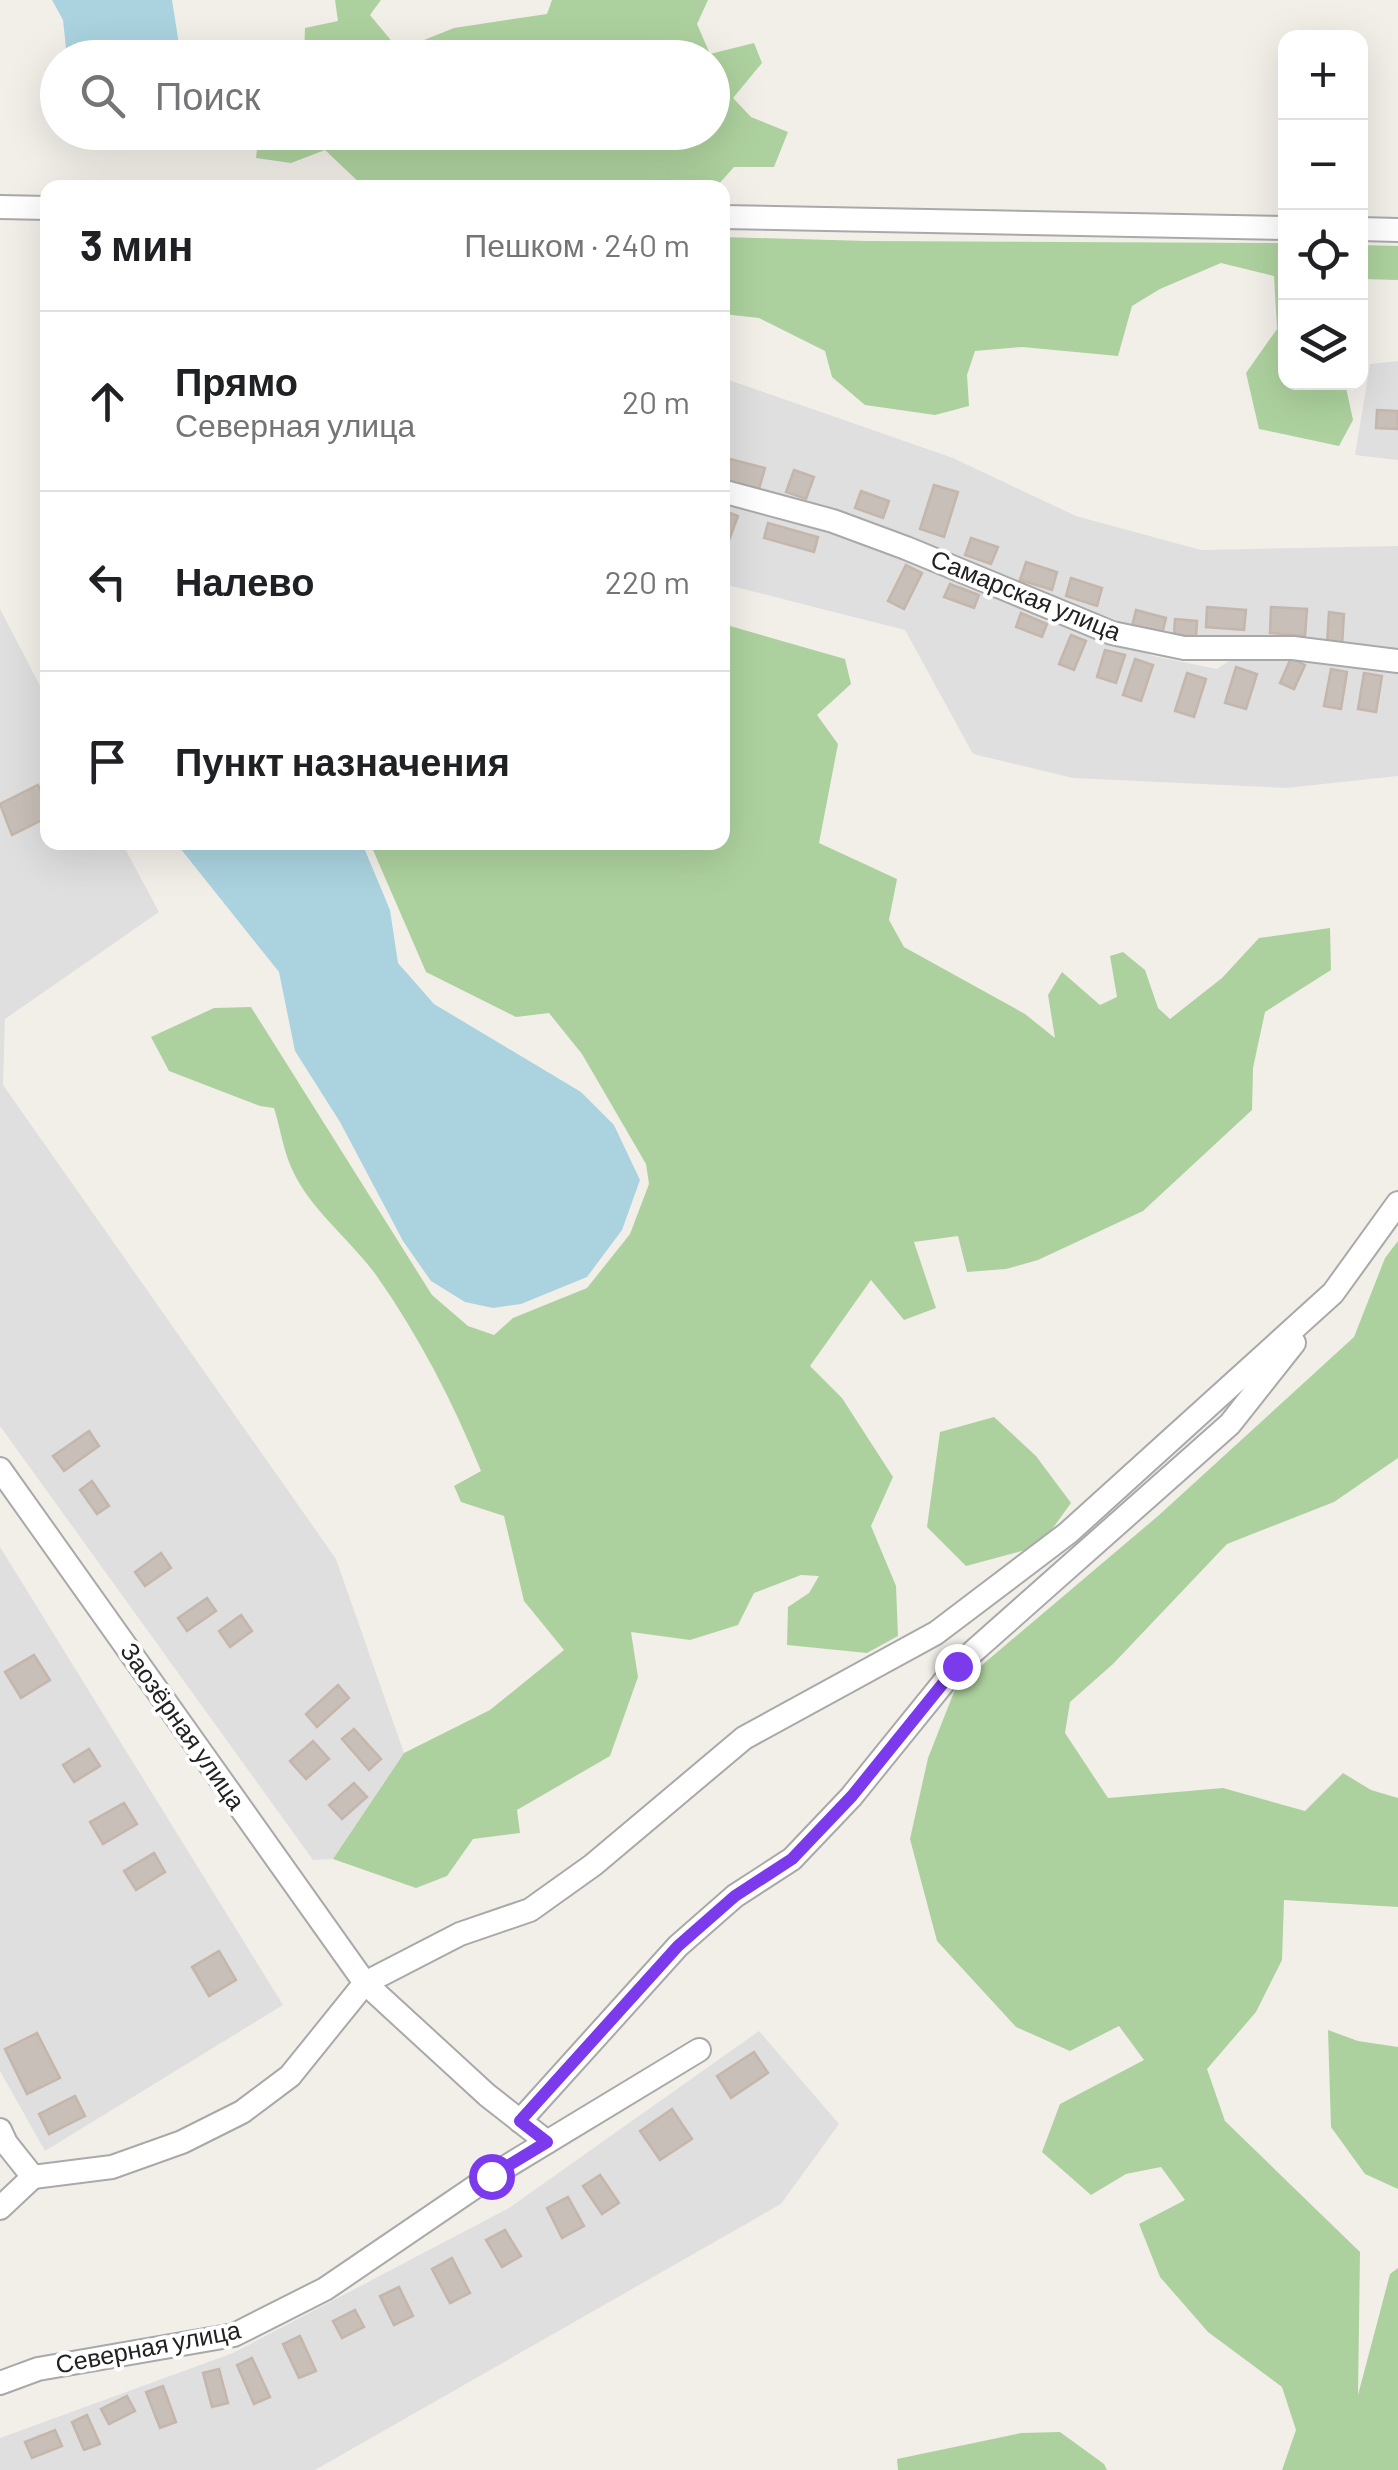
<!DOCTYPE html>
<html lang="ru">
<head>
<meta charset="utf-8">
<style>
	body { margin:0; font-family:Barlow,sans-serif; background:#f6f6f6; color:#202124 }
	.controls { position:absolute; right:30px; top:30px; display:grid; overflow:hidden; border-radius:20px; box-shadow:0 10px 40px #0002 }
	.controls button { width:90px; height:90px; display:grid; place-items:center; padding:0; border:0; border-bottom:2px solid #e0e0e0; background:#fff; color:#202124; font:50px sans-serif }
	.stop { position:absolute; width:30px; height:30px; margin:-22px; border:8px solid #7c3aed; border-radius:50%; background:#fff }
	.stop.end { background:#7c3aed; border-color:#fff; box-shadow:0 2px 10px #0008 }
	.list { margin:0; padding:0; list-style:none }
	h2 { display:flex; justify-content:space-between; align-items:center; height:130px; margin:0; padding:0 40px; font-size:42px }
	h2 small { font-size:32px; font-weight:400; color:#757577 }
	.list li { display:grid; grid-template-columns:65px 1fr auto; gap:30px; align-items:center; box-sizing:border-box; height:180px; padding:0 40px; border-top:2px solid #e0e0e0 }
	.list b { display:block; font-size:38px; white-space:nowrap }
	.list p { margin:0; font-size:32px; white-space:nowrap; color:#757577 }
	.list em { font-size:32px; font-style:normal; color:#757577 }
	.icon { flex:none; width:55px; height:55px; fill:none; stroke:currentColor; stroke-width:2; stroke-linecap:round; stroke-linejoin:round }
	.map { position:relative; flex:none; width:1398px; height:2470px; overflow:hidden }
	.search { position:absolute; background:#fff; box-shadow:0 10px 40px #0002; left:40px; top:40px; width:690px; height:110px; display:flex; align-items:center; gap:25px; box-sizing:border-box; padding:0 35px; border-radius:55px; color:#757577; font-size:38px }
	.panel { position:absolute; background:#fff; box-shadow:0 10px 40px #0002; left:40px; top:180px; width:690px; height:670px; border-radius:20px }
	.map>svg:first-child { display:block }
	.residential { fill:#e0dfdf }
	.forest { fill:#add19e }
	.water { fill:#aad3df }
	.building { fill:#c7bfb8; stroke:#c4b6ab; stroke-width:2.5 }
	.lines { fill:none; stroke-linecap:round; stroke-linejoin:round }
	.street-casing { stroke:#a9a9a9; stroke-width:26 }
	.street { stroke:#fff; stroke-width:22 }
	.route { stroke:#7c3aed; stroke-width:12 }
	.labels { text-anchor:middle; stroke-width:8; stroke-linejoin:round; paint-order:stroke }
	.street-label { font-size:25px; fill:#222; stroke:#fff }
</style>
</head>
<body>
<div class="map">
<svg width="1398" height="2470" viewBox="0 0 1398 2470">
	<rect width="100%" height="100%" fill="#f2efe9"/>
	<g class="residential">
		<path d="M1398,361v99l-43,-5 15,-91z"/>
		<path d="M723,378l230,80 123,58 125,34 197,-4v105l-236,-17 -30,-8 -171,-63 -238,-78z"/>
		<path d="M722,500l101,27 330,129 64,13 21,-14 160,12v109l-112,12 -213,-10 -100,-24 -68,-124 -182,-46z"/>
		<path d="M0,609l47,90 1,143 74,1 37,69 -154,107 -2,66 333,474 68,194 -71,106 -20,1 -313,-434z"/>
		<path d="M0,1547l283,458 -238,146 -45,-80z"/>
		<path d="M759,2031l80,93 -58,80 -466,266h-315v-32l233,-85 276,-145z"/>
	</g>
	<g class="forest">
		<path d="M335,0h46l-11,15 29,35 55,-22 93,-14 5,-14h156l-11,24 13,30 44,-11 8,20 -29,35 18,19 37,15 -14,35h-40l-18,20h-352l-39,-37 -34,13 -35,-5 3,-25 453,-1v-74l-408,-1 1,-29 33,-7z"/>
		<path d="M722,237l145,4 418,2 1,139 59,1 8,37 -14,26 -80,-17 -13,-56 31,-44 -3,-53 -53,-13 -61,26 -28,17 -14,50 -96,-9 -47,4 -8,24 2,31 -34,9 -70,-10 -33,-28 -7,-26 -66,-33 -36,-4z"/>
		<path d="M1361,245l37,1v34l-37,-1z"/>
		<path d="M723,624l122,35 6,25 -34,31 21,29 -19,99 78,36 -8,41 15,27 121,67 30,24 -7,-43 14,-23 38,33 17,-8 -7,-41 13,-4 22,18 13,38 12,11 52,-41 37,-40 71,-10 1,42 -66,42 -12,56 -1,42 -109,101 -105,49 -32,9 -39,3 -9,-36 -44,6 22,66 -32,12 -33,-40 -61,86 32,32 51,79 -22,49 25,60 2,50 -31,17 -80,-8 1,-38 21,-14 10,-17 -18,-1 -47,18 -16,32 -48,15 -59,-8 7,45 -28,79 -93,54 3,23 -47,6 -26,37 -31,12 -83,-29 71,-106 86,-43 74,-60 -40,-49 -20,-85 -43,-14 -7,-16 27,-15c-28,-69 -62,-135 -105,-196 -26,-36 -67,-66 -85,-108 -8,-18 -11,-40 -17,-59l-14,-2 -91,-35 -18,-34 63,-29 37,-1 181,288 36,31 26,9 19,-17 74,-30 43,-54 19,-50 -3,-20 -64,-110 -33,-41 -33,4 -90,-45 -56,-129 352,-1z"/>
		<path d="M1398,1241v217l-64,44 -107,42 -114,120 -43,38 -5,31 43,65 115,-10 82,23 38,-38 28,17 27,8v109l-114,-7 -2,60 -26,52 -49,57 18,52 135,131 -2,143 32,-121 8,-6v202h-116l14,-40 -14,-43 -74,-55 -48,-55 -21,-53 46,-24 -24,-33 -35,7 -35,21 -49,-43 18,-48 84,-44 -25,-34 -49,25 -54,-24 -79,-86 -27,-102 18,-81 28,-71 202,-171 196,-179 31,-79z"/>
		<path d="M994,1417l42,39 35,47 -31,43 -74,20 -39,-39 13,-95z"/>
		<path d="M1328,2030l30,11 40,6v142l-33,-15 -34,-47z"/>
		<path d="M1060,2432l44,32 3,6h-209l-1,-11 124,-26z"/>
	</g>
	<g class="water">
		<path d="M52,0h120l9,57h-114l-4,-37z"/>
		<path d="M176,843h186l28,67 8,53 36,41 147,88 33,33 26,55 -18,50 -35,47 -66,27 -28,4 -28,-6 -34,-21 -28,-40 -63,-119 -45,-71 -16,-79z"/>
	</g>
	<g class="building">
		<path d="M1377,410l21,1v18l-22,-1z"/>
		<path d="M722,457l43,11 -6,21 -37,-9z"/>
		<path d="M794,470l20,7 -8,22 -20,-7z"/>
		<path d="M934,485l24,7 -14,45 -24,-8z"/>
		<path d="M861,491l28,10 -6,17 -28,-10z"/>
		<path d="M722,510l16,6 -10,27 -6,-2z"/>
		<path d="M768,523l50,14 -4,15 -50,-14z"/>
		<path d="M971,538l27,9 -7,17 -26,-9z"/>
		<path d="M1026,562l31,10 -5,18 -32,-10z"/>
		<path d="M906,565l16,8 -18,36 -16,-8z"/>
		<path d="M1071,578l31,10 -5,18 -31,-10z"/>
		<path d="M950,584l29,11 -5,13 -30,-11z"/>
		<path d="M1207,607l39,3 -2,20 -38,-3z"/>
		<path d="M1271,607l36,2 -2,27 -35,-3z"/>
		<path d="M1136,610l30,8 -4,16 -30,-8z"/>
		<path d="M1329,612l15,2 -2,31 -15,-1z"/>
		<path d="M1021,613l26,11 -5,13 -26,-10z"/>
		<path d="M1175,619l22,2 -1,16 -22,-2z"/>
		<path d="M1071,635l15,6 -12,29 -15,-6z"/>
		<path d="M1105,650l20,5 -9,28 -19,-6z"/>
		<path d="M1291,658l14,7 -11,24 -14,-6z"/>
		<path d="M1135,659l18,6 -12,36 -18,-6z"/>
		<path d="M1236,667l21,7 -11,35 -21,-6z"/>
		<path d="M1331,669l16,3 -6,37 -17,-3z"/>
		<path d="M1187,673l19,6 -12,38 -19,-6z"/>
		<path d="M1364,673l18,3 -6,36 -18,-3z"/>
		<path d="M38,785l10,20v12l-36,18 -12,-31z"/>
		<path d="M89,1431l10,15 -35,25 -11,-15z"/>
		<path d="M92,1481l17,25 -12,8 -17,-24z"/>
		<path d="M161,1553l10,15 -26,18 -10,-14z"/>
		<path d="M207,1598l9,13 -29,20 -9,-13z"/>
		<path d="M241,1615l11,16 -22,16 -11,-16z"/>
		<path d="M34,1655l16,25 -29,18 -16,-26z"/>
		<path d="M338,1685l11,13 -32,29 -11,-13z"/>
		<path d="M354,1729l27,30 -12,11 -27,-31z"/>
		<path d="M313,1741l16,18 -23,20 -16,-18z"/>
		<path d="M89,1749l11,17 -26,16 -11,-17z"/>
		<path d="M354,1783l13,14 -25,22 -13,-14z"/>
		<path d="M124,1803l13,21 -34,20 -13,-22z"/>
		<path d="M154,1853l11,19 -29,18 -12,-19z"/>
		<path d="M219,1951l17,29 -27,16 -17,-29z"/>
		<path d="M37,2033l23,45 -33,16 -22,-45z"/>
		<path d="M754,2052l14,21 -37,25 -14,-22z"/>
		<path d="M75,2096l10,20 -36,18 -10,-20z"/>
		<path d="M672,2109l20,30 -32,21 -20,-29z"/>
		<path d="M600,2175l19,28 -17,11 -19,-28z"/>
		<path d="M568,2197l16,29 -22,12 -15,-30z"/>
		<path d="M505,2230l16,26 -19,11 -16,-27z"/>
		<path d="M452,2258l18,35 -20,10 -18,-34z"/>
		<path d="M399,2287l14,29 -19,9 -14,-29z"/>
		<path d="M355,2310l9,17 -22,11 -9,-17z"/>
		<path d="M300,2336l16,35 -17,7 -16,-34z"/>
		<path d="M252,2358l18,39 -16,7 -17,-39z"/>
		<path d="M219,2369l9,34 -16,4 -9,-34z"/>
		<path d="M163,2386l13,36 -16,6 -14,-36z"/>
		<path d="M127,2396l8,15 -26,13 -8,-15z"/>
		<path d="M87,2415l13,29 -16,6 -12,-28z"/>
		<path d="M55,2430l7,16 -30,12 -7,-16z"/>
	</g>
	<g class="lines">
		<g class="street-casing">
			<g id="street">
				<path d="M0,207l48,1"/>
				<path d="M722,217l564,11"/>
				<path d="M1360,229l38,1"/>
				<path d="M722,491l111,30 73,27 206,85 72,15h109l105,13"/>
				<path d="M0,1469l365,514 122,112 60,47"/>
				<path d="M520,2121l158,-175 57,-50 57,-37 59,-62 106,-131 273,-242 64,-81"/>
				<path d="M0,2130l6,13 27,34 79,-10 70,-25 60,-30 48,-36 75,-93 95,-49 70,-24 63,-45 151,-127 192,-105 132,-100 265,-240 65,-90"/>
				<path d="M0,2208l33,-31"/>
				<path d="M0,2383l38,-14 196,-34 91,-46 166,-113 208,-126"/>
			</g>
		</g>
		<use href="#street" class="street"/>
	</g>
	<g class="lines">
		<path class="route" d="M491,2176l56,-34 -27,-21 158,-175 57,-50 57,-37 60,-63 105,-130"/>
	</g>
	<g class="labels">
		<g class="street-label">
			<text transform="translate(1026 595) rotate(22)" y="9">Самарская улица</text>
			<text transform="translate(183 1726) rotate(55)" y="9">Заозёрная улица</text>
			<text transform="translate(148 2347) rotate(-11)" y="9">Северная улица</text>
		</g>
	</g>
</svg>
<div class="controls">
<button>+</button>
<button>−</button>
<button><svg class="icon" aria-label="locate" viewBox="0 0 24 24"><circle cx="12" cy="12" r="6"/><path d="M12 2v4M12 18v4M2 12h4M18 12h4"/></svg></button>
<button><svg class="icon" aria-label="layers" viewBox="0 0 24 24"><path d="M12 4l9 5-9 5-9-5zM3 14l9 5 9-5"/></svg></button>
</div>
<div class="stop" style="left:491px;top:2176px"></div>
<div class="stop end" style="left:957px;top:1666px"></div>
<div class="search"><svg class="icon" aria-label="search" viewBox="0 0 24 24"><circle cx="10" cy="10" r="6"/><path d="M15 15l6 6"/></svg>Поиск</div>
<section class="panel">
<h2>3 мин<small>Пешком · 240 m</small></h2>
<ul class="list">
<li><svg class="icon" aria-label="ahead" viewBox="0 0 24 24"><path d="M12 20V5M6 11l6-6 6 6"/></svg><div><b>Прямо</b><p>Северная улица</p></div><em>20 m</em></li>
<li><svg class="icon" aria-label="left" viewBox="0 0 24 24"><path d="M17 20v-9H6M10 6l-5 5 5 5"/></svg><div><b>Налево</b></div><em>220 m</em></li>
<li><svg class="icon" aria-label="arrive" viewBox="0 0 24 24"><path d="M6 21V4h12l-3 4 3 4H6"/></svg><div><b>Пункт назначения</b></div></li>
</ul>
</section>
</div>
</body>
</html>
